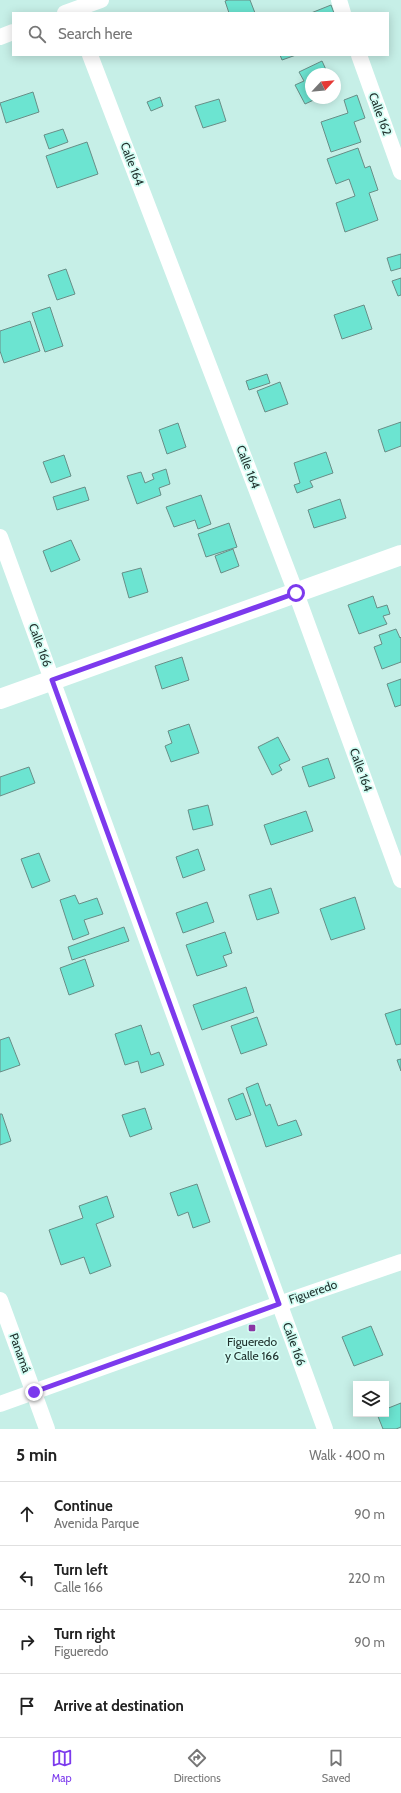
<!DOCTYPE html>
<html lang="en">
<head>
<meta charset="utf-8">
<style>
	body { margin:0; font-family:Cabin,sans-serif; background:#f2f2f2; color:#222 }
	.controls { position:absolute; right:12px; bottom:12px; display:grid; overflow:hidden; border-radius:0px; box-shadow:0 2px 10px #0003 }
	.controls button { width:36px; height:36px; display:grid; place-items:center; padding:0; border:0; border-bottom:1px solid #e0e0e0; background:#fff; color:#222; font:20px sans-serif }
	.compass { position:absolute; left:305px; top:68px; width:36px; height:36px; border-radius:50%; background:#fff; box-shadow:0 2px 10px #0003; rotate:64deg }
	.stop { position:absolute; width:12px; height:12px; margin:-9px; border:3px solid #7c3aed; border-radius:50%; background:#fff }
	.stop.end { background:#7c3aed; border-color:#fff; box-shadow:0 1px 4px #0008 }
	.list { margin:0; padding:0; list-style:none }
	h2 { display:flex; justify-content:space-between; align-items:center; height:52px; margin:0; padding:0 16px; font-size:17px }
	h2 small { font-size:13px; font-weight:400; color:#767676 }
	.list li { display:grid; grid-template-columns:26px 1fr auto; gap:12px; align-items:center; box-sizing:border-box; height:64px; padding:0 16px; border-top:1px solid #e0e0e0 }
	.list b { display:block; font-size:15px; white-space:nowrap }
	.list p { margin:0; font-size:13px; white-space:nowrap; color:#767676 }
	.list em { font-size:13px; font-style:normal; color:#767676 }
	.icon { flex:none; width:22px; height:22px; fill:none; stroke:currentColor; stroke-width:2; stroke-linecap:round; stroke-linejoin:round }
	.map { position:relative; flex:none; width:401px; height:1429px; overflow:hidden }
	.search { position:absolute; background:#fff; box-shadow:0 2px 10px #0003; left:12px; right:12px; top:12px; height:44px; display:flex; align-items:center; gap:10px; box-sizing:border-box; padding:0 14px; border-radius:0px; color:#767676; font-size:15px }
	.sheet { height:308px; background:#fff }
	nav { display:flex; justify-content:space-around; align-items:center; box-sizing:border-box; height:56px; border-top:1px solid #e0e0e0; background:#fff; font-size:11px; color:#767676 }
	nav a { display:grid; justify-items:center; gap:2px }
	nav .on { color:#7c3aed }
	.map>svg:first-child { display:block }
	.building { fill:#6ce4d1; stroke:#688e87 }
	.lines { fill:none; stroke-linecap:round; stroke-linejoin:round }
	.minor { stroke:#fff; stroke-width:16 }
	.tertiary { stroke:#fff; stroke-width:20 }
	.route { stroke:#7c3aed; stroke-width:5 }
	.poi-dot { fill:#8a36a4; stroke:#d3fdf4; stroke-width:1.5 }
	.labels { text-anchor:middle; stroke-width:3.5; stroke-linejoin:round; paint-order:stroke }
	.street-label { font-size:12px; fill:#20312d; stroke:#d3fdf4 }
	.poi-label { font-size:12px; fill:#20312d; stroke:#d3fdf4 }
</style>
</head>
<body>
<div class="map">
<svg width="401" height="1429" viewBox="0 0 401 1429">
	<rect width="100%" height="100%" fill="#c6efe7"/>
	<g class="building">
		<path d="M228,0h22l5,13h-26l-4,-12z"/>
		<path d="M331,5l3,8h-23z"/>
		<path d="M280,55h16l-14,5z"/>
		<path d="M322,61l6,13h-17v24h7l-13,6 -10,-19 9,-4 -5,-9z"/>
		<path d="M33,92l6,20 -33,11 -6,-20z"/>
		<path d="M357,95l8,23 -11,4 7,20 -30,10 -10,-30 27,-9 -4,-13z"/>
		<path d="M160,97l3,9 -12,5 -4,-9z"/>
		<path d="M219,99l7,22 -23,7 -8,-22z"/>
		<path d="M63,129l5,13 -19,7 -5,-14z"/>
		<path d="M87,142l11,32 -41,14 -11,-32z"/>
		<path d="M358,148l7,20 5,-2 8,24 -9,3 9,27 -33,12 -9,-29 19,-7 -6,-17 -13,5 -9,-25z"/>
		<path d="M401,254v14l-10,3 -4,-13z"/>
		<path d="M66,269l9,25 -18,6 -9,-25z"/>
		<path d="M401,278v17l-3,1 -6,-15z"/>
		<path d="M364,305l8,24 -30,10 -8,-24z"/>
		<path d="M50,307l13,39 -18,6 -13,-39z"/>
		<path d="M30,321l10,30 -36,12 -4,-12v-20z"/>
		<path d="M267,374l3,9 -21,7 -3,-9z"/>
		<path d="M280,382l8,22 -23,8 -8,-21z"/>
		<path d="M401,422v24l-16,6 -7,-22z"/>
		<path d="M178,423l8,24 -19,7 -8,-24z"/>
		<path d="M326,452l7,21 -23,8 3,6 -16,6 -3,-8 6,-2 -6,-20z"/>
		<path d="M64,455l7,21 -20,7 -8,-21z"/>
		<path d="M166,469l4,15 -11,4 2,7 -24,9 -10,-28 14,-4 4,11 9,-4 -2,-5z"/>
		<path d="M85,487l4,13 -32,10 -4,-13z"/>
		<path d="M201,495l10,29 -13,5 -3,-9 -21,7 -8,-20z"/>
		<path d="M340,499l6,19 -32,10 -6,-18z"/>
		<path d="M229,523l8,24 -31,10 -8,-23z"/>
		<path d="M71,540l9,20 -29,12 -8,-21z"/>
		<path d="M233,549l6,17 -18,7 -6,-17z"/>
		<path d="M141,568l7,24 -19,6 -7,-25z"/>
		<path d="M373,596l4,12 10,-3 3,9 -7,2 4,8 -28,10 -11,-29z"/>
		<path d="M396,629l4,9 1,-1v25l-19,7 -8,-22 8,-3 -3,-9z"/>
		<path d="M182,657l7,23 -27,9 -7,-23z"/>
		<path d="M401,679v26l-6,2 -8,-23z"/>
		<path d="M189,724l10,29 -28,9 -6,-16 7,-3 -4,-12z"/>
		<path d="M278,737l12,23 -11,5 3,5 -10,5 -14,-28z"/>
		<path d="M328,758l7,20 -26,9 -7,-20z"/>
		<path d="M29,767l6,16 -35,13v-19z"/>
		<path d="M208,805l5,20 -20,5 -5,-20z"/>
		<path d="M306,811l7,20 -42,14 -7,-20z"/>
		<path d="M198,849l7,21 -22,8 -7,-21z"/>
		<path d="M39,853l11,28 -18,7 -11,-29z"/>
		<path d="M271,888l8,25 -22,7 -8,-25z"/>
		<path d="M75,895l4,9 18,-6 6,16 -19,6 5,14 -16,6 -13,-40z"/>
		<path d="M355,897l10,32 -34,11 -11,-31z"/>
		<path d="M207,902l7,20 -31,11 -7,-20z"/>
		<path d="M124,927l5,14 -57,19 -4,-13z"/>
		<path d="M225,932l7,21 -9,3 4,10 -30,10 -11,-31z"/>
		<path d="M85,959l9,27 -25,9 -9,-27z"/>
		<path d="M246,987l8,25 -52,18 -9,-25z"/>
		<path d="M401,1009v35l-5,1 -11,-31z"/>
		<path d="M257,1017l10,28 -26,9 -10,-28z"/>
		<path d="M141,1025l10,30 8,-3 5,13 -23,8 -3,-12 -13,4 -10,-31z"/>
		<path d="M9,1037l11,28 -20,7v-32z"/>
		<path d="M401,1059v12l-4,-11z"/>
		<path d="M258,1083l8,23 4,-2 8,22 18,-6 6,15 -36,12 -20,-59z"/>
		<path d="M243,1093l8,22 -15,5 -8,-21z"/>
		<path d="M145,1108l7,21 -22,8 -8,-22z"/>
		<path d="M0,1114h2l9,27 -11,4z"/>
		<path d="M197,1184l13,38 -17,6 -5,-16 -10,4 -8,-23z"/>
		<path d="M107,1196l7,21 -18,7 15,42 -21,8 -6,-17 -23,8 -12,-35 34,-12 -4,-12z"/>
		<path d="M371,1326l12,29 -29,11 -12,-29z"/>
		<path d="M401,1403v24l-5,2h-13l-6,-15h9v-5z"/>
	</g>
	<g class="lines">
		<g class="minor">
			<path d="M339,0l4,13"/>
			<path d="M65,13l36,-13"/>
			<path d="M0,37l13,-5"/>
			<path d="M90,55l206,538 105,287"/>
			<path d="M359,55l42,117"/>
			<path d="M0,537l325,892"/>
			<path d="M0,1300l47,129"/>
			<path d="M0,1404l279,-100 122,-42"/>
		</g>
		<path class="tertiary" d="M0,699l401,-144"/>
	</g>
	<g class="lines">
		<path class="route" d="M34,1392l245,-88 -227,-624 244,-87"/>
	</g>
	<rect class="poi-dot" x="248" y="1324" width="8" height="8" rx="2"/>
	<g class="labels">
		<g class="street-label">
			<text transform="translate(380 114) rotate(70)" y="4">Calle 162</text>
			<text transform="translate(132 164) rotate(69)" y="4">Calle 164</text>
			<text transform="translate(248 467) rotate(69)" y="4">Calle 164</text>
			<text transform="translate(40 645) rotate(70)" y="4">Calle 166</text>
			<text transform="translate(361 770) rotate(70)" y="4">Calle 164</text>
			<text transform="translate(313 1292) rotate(-19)" y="4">Figueredo</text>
			<text transform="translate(294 1344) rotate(70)" y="4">Calle 166</text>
			<text transform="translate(20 1353) rotate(70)" y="4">Panamá</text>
		</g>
		<g class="poi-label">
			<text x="252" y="1346">Figueredo<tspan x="252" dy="14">y Calle 166</tspan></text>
		</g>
	</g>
</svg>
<div class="controls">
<button><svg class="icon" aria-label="layers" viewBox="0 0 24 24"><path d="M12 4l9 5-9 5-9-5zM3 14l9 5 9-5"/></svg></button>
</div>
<svg class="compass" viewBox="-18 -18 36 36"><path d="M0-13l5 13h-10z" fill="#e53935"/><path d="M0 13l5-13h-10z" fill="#767676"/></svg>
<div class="stop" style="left:296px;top:593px"></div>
<div class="stop end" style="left:34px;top:1392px"></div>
<div class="search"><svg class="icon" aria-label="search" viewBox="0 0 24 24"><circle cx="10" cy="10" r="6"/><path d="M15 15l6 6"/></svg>Search here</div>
</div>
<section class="sheet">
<h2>5 min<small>Walk · 400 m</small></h2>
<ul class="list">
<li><svg class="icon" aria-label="ahead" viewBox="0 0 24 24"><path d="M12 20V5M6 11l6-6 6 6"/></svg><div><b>Continue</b><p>Avenida Parque</p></div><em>90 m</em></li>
<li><svg class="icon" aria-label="left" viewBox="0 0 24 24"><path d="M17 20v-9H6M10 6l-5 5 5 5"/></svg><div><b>Turn left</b><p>Calle 166</p></div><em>220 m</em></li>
<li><svg class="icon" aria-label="right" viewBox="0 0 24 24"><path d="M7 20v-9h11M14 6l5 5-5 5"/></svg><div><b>Turn right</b><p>Figueredo</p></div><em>90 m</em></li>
<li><svg class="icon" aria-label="arrive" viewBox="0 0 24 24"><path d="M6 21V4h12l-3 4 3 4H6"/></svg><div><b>Arrive at destination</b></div></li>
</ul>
</section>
<nav>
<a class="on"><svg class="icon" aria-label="map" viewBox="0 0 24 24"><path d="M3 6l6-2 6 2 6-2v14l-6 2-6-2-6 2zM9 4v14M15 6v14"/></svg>Map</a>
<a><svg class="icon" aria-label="directions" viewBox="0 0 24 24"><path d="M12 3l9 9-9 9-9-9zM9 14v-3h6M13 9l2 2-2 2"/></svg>Directions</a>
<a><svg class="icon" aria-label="saved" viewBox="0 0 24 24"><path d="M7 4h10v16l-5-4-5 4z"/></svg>Saved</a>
</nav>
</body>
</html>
